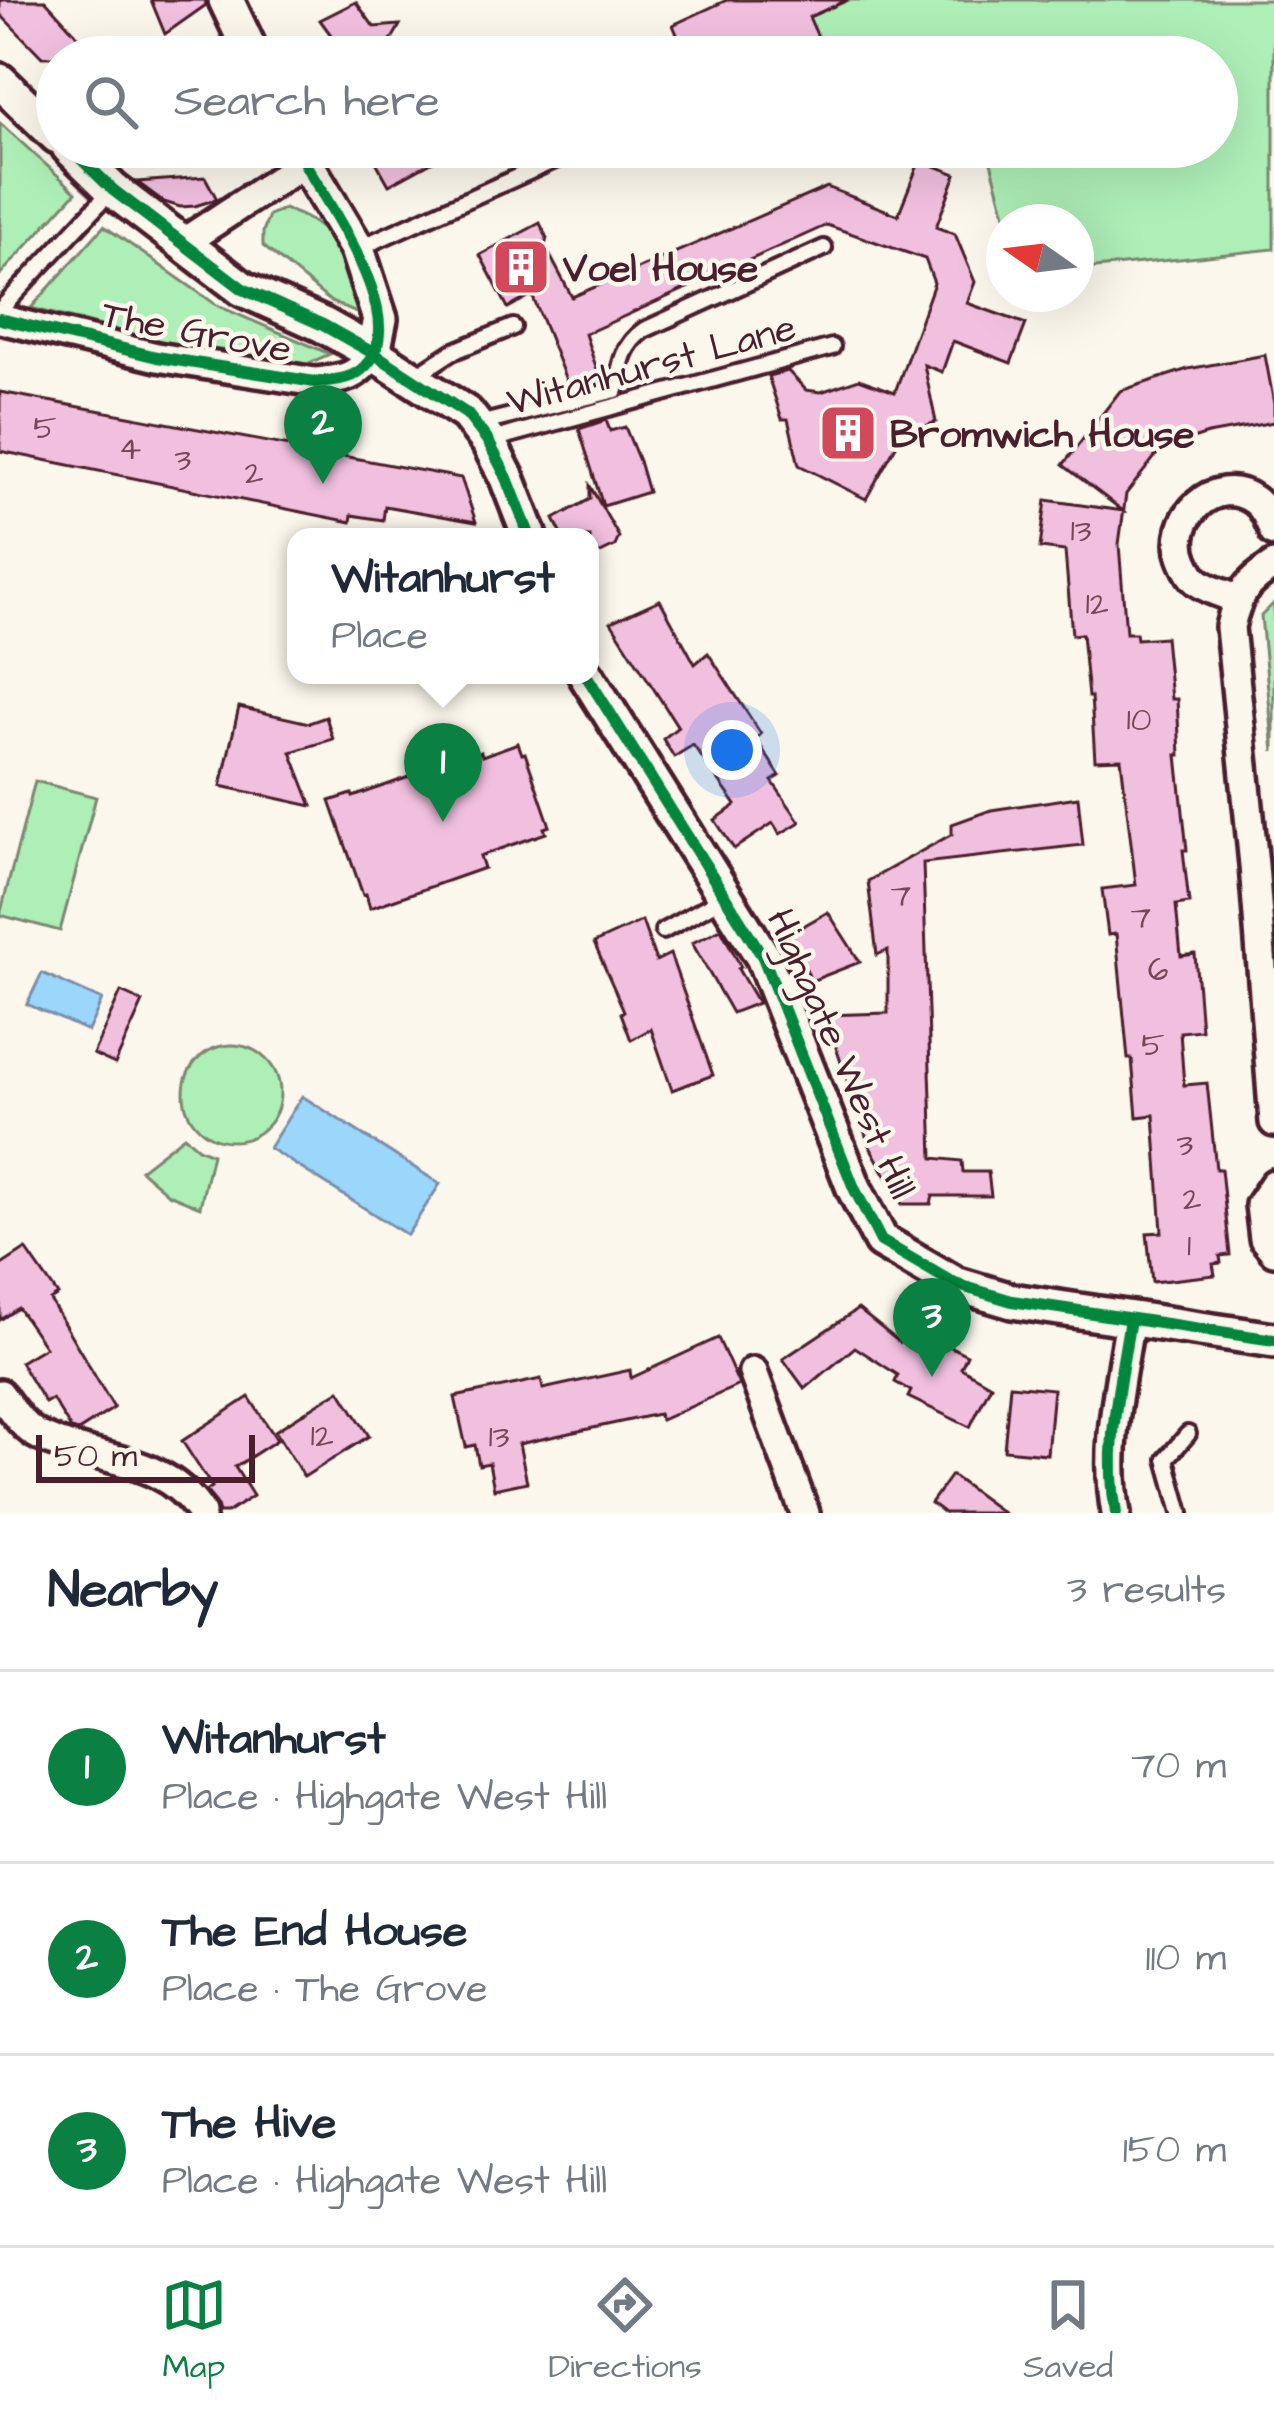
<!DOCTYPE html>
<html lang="en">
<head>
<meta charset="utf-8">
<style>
	body { margin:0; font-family:"Architects Daughter",sans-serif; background:#f2f2f3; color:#1f2937 }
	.compass { position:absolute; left:986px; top:204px; width:108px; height:108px; border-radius:50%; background:#fff; box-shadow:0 12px 48px #0002; rotate:284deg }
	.scale { position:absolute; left:36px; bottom:30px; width:219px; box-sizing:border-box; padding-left:12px; border:6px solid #4a1f2b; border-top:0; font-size:33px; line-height:42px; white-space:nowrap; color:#4a1f2b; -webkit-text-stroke:9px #fbf7ec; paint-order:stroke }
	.you { position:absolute; left:732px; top:750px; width:42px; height:42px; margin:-30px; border:9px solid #fff; border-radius:50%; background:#1a73e8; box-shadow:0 0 0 18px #1a73e833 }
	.badge { display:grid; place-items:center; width:78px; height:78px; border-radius:50%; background:#0b8043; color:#fff; font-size:39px; font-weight:700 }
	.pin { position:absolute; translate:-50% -99px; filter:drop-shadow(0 3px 6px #0008) }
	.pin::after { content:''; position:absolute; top:63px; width:42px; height:36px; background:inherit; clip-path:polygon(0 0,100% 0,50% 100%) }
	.popup { position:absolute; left:287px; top:528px; width:312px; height:156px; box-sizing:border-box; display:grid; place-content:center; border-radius:24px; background:#fff; filter:drop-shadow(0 3px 9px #0005); font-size:39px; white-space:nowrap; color:#747a83 }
	.popup b { font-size:45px; color:#1f2937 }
	.popup::after { content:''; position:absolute; left:50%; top:100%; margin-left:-24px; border:24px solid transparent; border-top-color:#fff }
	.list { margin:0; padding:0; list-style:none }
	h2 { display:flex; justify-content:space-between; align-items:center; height:156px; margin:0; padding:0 48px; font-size:51px }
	h2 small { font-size:39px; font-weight:400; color:#747a83 }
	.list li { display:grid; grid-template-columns:78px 1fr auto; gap:36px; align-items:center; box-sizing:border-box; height:192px; padding:0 48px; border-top:3px solid #e0e1e3 }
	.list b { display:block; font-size:45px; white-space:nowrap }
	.list p { margin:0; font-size:39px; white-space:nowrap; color:#747a83 }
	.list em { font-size:39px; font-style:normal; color:#747a83 }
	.icon { flex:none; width:66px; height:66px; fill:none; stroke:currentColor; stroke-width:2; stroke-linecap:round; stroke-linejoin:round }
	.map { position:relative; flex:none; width:1274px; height:1513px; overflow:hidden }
	.search { position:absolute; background:#fff; box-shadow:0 12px 48px #0002; left:36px; right:36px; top:36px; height:132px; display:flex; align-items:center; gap:30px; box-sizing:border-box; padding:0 42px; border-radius:66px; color:#747a83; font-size:45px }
	.sheet { height:732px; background:#fff }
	nav { display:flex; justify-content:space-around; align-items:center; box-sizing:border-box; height:168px; border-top:3px solid #e0e1e3; background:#fff; font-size:33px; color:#747a83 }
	nav a { display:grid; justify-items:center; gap:6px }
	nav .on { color:#0b8043 }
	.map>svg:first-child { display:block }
	.green { fill:#aeefb7; stroke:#7c8771; stroke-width:3 }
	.water { fill:#9bd6fb; stroke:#7b8da8; stroke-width:3 }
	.building { fill:#f1c0df; stroke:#4a1f2b; stroke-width:3 }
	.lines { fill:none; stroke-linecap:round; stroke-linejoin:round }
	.service-casing { stroke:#4a1f2b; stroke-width:22 }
	.minor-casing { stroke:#4a1f2b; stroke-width:36 }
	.tertiary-casing { stroke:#4a1f2b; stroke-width:42 }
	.service { stroke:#fbf7ec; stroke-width:14 }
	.minor { stroke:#fbf7ec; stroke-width:27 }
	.tertiary { stroke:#fbf7ec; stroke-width:33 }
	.cycleway-casing { stroke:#fbf7ec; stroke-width:20 }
	.cycleway { stroke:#00873e; stroke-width:12 }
	.labels { text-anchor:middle; stroke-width:9; stroke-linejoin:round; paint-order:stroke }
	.number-label { font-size:33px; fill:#744758 }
	.poi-label { font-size:39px; font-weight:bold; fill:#4a1f2b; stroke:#fbf7ec; text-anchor:start }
	.street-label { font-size:39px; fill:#4a1f2b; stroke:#fbf7ec }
</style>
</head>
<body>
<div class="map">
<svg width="1274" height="1513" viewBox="0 0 1274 1513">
	<rect width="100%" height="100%" fill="#fbf7ec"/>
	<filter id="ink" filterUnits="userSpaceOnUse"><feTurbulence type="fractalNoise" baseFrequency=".00833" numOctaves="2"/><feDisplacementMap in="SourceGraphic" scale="24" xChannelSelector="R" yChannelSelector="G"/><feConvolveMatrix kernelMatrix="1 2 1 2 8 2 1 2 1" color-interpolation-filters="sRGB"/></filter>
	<g filter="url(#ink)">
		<g class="green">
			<path d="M754,0h520v249l-198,21v-48h-69l-20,-75h230v-90h-440z"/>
			<path d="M0,123l76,69 -76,83z"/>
			<path d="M284,209c54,17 60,48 83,95l-6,11 -30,-13 -68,-56v-14l6,-17z"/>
			<path d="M104,226l114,80 112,48 -23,10 -139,-21 -137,-35z"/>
			<path d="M1274,603v149l-13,-136z"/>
			<path d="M35,781l61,16 -36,134 -60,-16z"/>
			<circle cx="232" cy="1093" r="48"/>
			<path d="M184,1136l14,12 14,6 -12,53 -32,-13 -28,-24z"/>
		</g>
		<g class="water">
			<path d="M42,973l60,27 -14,31 -61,-27z"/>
			<path d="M302,1096l138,88 -33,51 -138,-87z"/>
		</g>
		<g class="building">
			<path d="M0,0h45l52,57h-55l-42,-43z"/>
			<path d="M151,0h54l1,5 -41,29z"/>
			<path d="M727,0h121l-39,17 18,40h-140l-14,-32z"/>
			<path d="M356,2l18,25 26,-2 -18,32h-35l-27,-37z"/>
			<path d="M397,147h62l-70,38 -14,-25z"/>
			<path d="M920,160l36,14 -20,53 19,7 20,48 -8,21 59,21 -15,39 -58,-22 -11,31 -18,-7 12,57 -34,13 -36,64 -67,-34 -11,-46h-6l-14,-43 20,-5 18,19 15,2 38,-13 36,13 39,-109 -9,-24 -98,-34 -242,109 16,48 -31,8 -38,-95 -24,13 -28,-53 60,-32 7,15 -2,8 27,51 255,-110 71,28z"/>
			<path d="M205,177l12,22 -22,7 -15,1 -16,-5 -27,-20z"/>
			<path d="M1265,355l9,49v18l-66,12 -47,15 -35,45 -7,50 7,89h10l1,6 28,-2 6,62h6l3,56h-3l10,95h-4l6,53 -13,2 5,51 14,-2 6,76 -21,2 4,53 23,-2 9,86h5l9,86 -10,1 1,7 -8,1 2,11 -63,7 -5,-49 15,-1 -8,-117 -17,2 -5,-58h-4l-12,-125 -8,1 -6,-46 34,-4 -15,-126 -26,1 -4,-63h-3l-6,-63 -10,1 -7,-84 -25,-3 6,-48 77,11 -60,-46 57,-74 68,-22z"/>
			<path d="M0,392l461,86 15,44 -91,-16 -2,14 -31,-5 -1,7 -351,-71z"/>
			<path d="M606,420l4,11 15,-4 14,34 9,31 -45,14 -24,-77z"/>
			<path d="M590,486l29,51 -4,9 -25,12v-21h-27l-9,-18 36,-20z"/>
			<path d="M660,600l35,64 13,-11 53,81 -5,5 24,37 -8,5 28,41 -20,12 -7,-11 -39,26 -19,-29 21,-15 -43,-60 -19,12 -11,-18 15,-12 -67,-105z"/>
			<path d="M239,707l70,16 17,-6 7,22 -42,13 21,54 -91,-20z"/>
			<path d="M518,743l4,11 3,-1 25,73 -6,2 2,5 -66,23 4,12 -114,40 -4,-14 -3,1 -33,-94 22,-7 1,3 70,-25 -3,-7 23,-8 3,7 35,-12 1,4z"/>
			<path d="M1078,797l5,48 -160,18 10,295 29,3 1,11h25l3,24h-58l-2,8h-29l-33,-59 -44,-130 63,-2v-63l-11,5 -9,-74 84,-47v-10l39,-14z"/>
			<path d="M828,912l32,50 -49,19 -20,-48z"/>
			<path d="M642,921l14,40 14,-7 43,121 -41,15 -21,-61 -20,11 -10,-27 3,-2 -30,-68z"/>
			<path d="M721,929l20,38 -3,2 20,34 -26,10 -40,-70z"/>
			<path d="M121,992l22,10 -28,62 -22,-10z"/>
			<path d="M26,1249l32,46 -8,5 64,108 -36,23 -7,-2 -19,-30 -7,4 -25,-41 25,-15 -27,-39 -18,12v-54z"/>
			<path d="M858,1309l41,33 5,-18 63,31 -6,13 30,17 -21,42 -62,-30 3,-6 -16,-9 3,-7 -43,-28 -50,42 -22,-30z"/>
			<path d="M718,1338l21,47 -78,35 -3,-6 -139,30 8,38 -33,7 -5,-26 -10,2 -4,-20 -9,2 -11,-50 86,-18 2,10 87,-19 1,8z"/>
			<path d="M1010,1385l43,4 -6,65 -43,-4z"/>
			<path d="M340,1390l29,46 -65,41 -29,-46z"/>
			<path d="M249,1397l28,43 -42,27 18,29 -26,17h-8l-3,-10 -10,-12 6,-4 -30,-46z"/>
			<path d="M951,1475l52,38h-59l-13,-10z"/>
		</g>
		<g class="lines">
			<g class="service-casing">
				<g id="service">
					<path d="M357,249l227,-102"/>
					<path d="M0,310l111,-119"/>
					<path d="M412,378l40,-26 61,-25"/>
					<path d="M479,424l137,-34c4,-25 6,-45 28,-60l180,-82"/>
					<path d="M488,441l344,-94"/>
					<path d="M663,931l63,-35"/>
					<path d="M1181,1513l-15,-54 22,-25"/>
				</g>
			</g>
			<g class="minor-casing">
				<g id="minor">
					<path d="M184,242l120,-79"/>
					<path d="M0,319l157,38 158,25c29,-3 42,-4 58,-29"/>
					<path d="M1274,565c-28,18 -37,30 -44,62l24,238 20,257"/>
					<path d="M1236,599c-11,-5 -25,-8 -35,-15 -9,-5 -13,-14 -17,-23 -18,-41 31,-89 70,-61 11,8 15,20 20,32"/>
					<path d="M1274,1184l-14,21 4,34 10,12"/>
					<path d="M753,1372l52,141"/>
					<path d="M0,1394c11,14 23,34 40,42 56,27 123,18 161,77"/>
					<path d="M1116,1513c-12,-64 4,-130 14,-194"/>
				</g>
			</g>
			<g class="tertiary-casing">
				<g id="tertiary">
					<path d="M226,0l27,57"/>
					<path d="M0,81l57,55"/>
					<path d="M69,147l44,43 130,99 80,36 50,28 94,61 21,27 19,37 23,59"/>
					<path d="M296,147l61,102 23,70 -7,34"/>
					<path d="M586,675l177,282 91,231 27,53 74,43 57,17 262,39"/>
				</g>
			</g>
			<use href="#service" class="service"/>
			<use href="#minor" class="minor"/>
			<use href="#tertiary" class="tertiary"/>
			<g class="cycleway-casing">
				<g id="cycleway">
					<path d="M69,147l44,43 130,99 80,36 50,28 94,61 21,27 19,37 23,59"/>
					<path d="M0,319l157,38 158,25c15,-1 34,-2 46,-12 59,-47 -43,-176 -65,-223"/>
					<path d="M586,675l177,282 91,231 27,53 74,43 57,17 262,39"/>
					<path d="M1116,1513c-12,-64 4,-130 14,-194"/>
				</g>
			</g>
			<use href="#cycleway" class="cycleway"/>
		</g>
	</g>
	<defs>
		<g id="building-square" transform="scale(3)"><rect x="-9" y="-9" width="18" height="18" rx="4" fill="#d1495b" stroke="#fbf7ec"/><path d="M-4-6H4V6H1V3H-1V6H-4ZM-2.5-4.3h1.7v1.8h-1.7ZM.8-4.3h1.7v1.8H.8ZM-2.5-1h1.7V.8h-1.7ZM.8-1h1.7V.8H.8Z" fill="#fff"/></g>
	</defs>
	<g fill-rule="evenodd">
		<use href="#building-square" x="521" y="267"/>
		<use href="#building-square" x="848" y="433"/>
	</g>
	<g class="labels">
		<g class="number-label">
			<text x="45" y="438">5</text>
			<text x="130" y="459">4</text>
			<text x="183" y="470">3</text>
			<text x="254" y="483">2</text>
			<text x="1081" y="541">13</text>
			<text x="1097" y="614">12</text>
			<text x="1139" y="730">10</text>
			<text x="901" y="906">7</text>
			<text x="1141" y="928">7</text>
			<text x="1158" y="980">6</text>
			<text x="1153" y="1055">5</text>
			<text x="1185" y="1155">3</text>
			<text x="1192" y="1209">2</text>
			<text x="1189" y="1256">1</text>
			<text x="322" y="1446">12</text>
			<text x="499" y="1447">13</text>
		</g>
		<g class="poi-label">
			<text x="563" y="281">Voel House</text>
			<text x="890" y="447">Bromwich House</text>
		</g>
		<g class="street-label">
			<text transform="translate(197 330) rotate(11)" y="14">The Grove</text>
			<text transform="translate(651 363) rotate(-15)" y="14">Witanhurst Lane</text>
			<text transform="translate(843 1053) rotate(66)" y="14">Highgate West Hill</text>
		</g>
	</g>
</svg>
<svg class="compass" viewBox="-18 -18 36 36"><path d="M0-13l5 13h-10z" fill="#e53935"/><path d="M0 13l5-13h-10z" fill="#747a83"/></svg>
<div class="scale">50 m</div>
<div class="you"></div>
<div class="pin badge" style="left:443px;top:822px">1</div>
<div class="popup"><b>Witanhurst</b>Place</div>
<div class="pin badge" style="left:323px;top:484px">2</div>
<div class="pin badge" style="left:932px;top:1377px">3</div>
<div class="search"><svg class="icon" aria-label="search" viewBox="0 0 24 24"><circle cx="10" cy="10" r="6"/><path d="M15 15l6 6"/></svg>Search here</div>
</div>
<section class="sheet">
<h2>Nearby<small>3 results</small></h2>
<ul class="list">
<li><span class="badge">1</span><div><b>Witanhurst</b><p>Place · Highgate West Hill</p></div><em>70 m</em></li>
<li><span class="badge">2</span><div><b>The End House</b><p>Place · The Grove</p></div><em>110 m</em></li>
<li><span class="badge">3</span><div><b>The Hive</b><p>Place · Highgate West Hill</p></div><em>150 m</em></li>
</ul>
</section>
<nav>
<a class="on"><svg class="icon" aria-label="map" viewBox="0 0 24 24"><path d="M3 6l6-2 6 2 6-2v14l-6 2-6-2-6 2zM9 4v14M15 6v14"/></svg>Map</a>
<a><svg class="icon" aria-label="directions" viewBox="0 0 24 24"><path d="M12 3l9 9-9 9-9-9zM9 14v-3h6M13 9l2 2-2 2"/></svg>Directions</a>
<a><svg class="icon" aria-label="saved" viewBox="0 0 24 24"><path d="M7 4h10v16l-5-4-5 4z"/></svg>Saved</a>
</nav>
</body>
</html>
